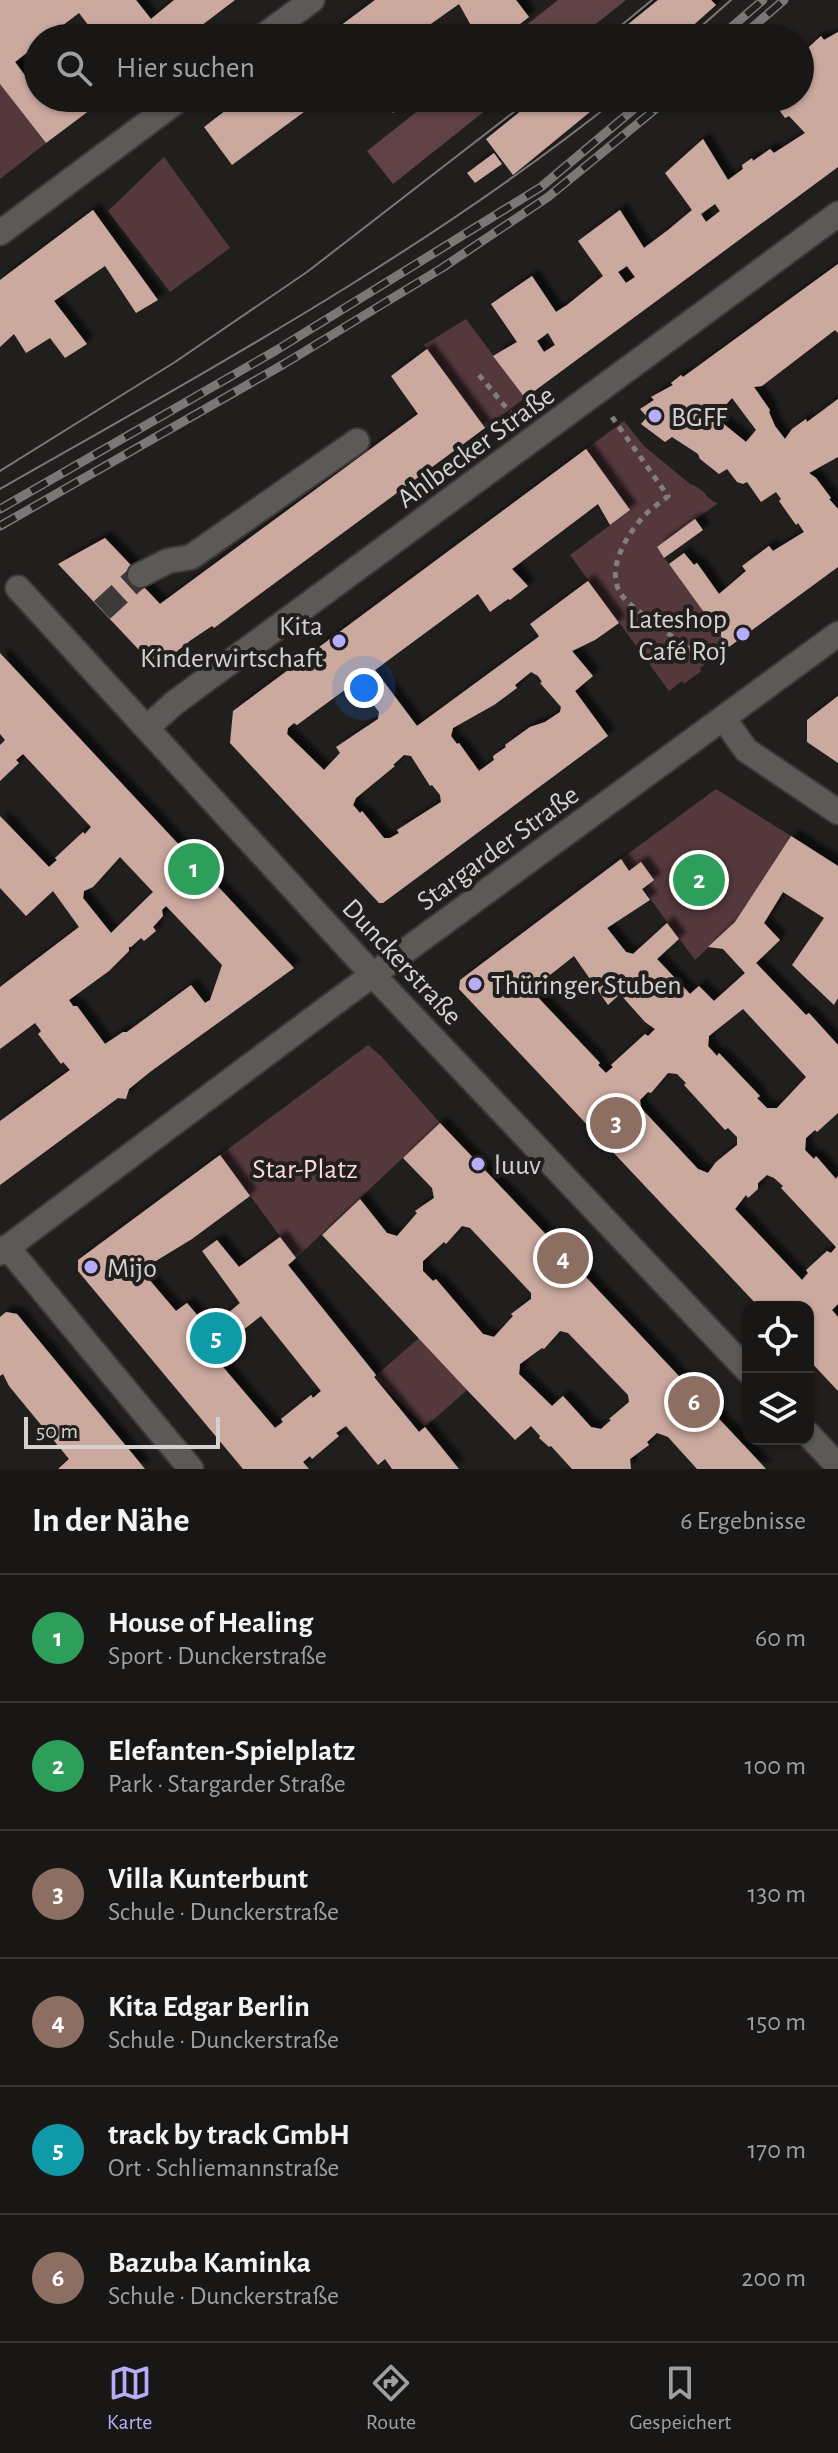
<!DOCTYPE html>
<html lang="de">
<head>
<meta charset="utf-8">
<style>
	body { margin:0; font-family:"Alegreya Sans",sans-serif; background:#22201f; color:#f1f3f6 }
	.controls { position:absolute; right:24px; bottom:24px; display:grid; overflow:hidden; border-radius:16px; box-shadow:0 2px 6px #0004 }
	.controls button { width:72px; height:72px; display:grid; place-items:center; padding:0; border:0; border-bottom:2px solid #373635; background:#191716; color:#f1f3f6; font:40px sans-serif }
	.scale { position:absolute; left:24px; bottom:20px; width:196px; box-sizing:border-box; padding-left:8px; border:4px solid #d4d3d2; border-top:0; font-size:22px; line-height:28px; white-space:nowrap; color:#d4d3d2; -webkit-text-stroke:6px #211f1e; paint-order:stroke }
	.you { position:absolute; left:364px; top:688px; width:28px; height:28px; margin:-20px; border:6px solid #fff; border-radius:50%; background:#1a73e8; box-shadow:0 0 0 12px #1a73e833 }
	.badge { display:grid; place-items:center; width:52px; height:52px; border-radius:50%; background:#b6acf8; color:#fff; font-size:26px; font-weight:700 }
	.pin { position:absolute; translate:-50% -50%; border:4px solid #fff; box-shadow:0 2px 8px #0006 }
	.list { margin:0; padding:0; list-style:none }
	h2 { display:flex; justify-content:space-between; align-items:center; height:104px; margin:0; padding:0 32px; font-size:34px }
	h2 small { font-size:26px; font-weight:400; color:#9f9fa1 }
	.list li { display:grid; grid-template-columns:52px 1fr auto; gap:24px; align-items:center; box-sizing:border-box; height:128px; padding:0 32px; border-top:2px solid #373635 }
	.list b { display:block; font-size:30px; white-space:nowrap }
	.list p { margin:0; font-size:26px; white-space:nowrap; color:#9f9fa1 }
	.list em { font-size:26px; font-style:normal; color:#9f9fa1 }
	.icon { flex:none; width:44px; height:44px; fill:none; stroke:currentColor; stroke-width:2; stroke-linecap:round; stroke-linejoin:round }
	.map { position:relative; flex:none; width:838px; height:1469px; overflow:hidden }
	.search { position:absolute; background:#191716; box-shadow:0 2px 6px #0004; left:24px; right:24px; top:24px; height:88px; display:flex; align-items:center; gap:20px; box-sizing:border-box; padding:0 28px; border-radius:44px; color:#9f9fa1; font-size:30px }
	.sheet { height:872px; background:#191716 }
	nav { display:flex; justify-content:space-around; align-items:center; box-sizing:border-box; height:112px; border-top:2px solid #373635; background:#191716; font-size:22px; color:#9f9fa1 }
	nav a { display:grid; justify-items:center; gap:4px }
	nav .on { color:#b6acf8 }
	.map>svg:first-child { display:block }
	.green { fill:#54383c }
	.forest { fill:#604246 }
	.building { fill:#cba99f; fill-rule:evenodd; filter:url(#shadow) }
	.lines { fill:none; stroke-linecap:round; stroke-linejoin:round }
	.minor-tunnel { stroke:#3c3a39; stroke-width:24; stroke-dasharray:24 12; stroke-linecap:butt }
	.minor-casing { stroke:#3b3938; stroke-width:28 }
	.path { stroke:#817f7e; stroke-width:5; stroke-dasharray:6 6; stroke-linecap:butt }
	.minor { stroke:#5c5a58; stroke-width:24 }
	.tram { stroke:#7a7877; stroke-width:2 }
	.rail-casing { stroke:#7a7877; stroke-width:9 }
	.rail { stroke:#211f1e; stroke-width:6; stroke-dasharray:18; stroke-linecap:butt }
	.poi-dot { fill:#b6acf8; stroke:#211f1e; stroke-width:3 }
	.labels { text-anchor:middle; stroke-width:8; stroke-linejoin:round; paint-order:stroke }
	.poi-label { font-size:28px; fill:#d4d3d2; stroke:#211f1e; text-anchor:start }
	.street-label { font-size:28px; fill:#d4d3d2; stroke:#211f1e }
	.park-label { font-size:28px; fill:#fed7dc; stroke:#211f1e }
</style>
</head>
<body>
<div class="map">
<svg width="838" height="1469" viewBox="0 0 838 1469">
	<defs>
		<filter id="shadow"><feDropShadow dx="7" dy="-7" stdDeviation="2" flood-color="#0009"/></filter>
	</defs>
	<rect width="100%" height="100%" fill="#211f1e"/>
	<g class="green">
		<path d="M0,84l46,59 -46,36z"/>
		<path d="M164,157l66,91 -60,44 -62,-81z"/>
		<path d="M466,319l59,79 -40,30 -61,-83z"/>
		<path d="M624,421l20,25 46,38c15,4 17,17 28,19l-61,45 72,99 -29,21 1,3 -17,13 -2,-3 -13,10 -99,-136 59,-44 -43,-62z"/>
		<path d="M716,789l75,47 -56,86 -40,38 -74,-101z"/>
		<path d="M368,1045l13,11 59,67 -144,135 -76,-103z"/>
		<path d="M419,1338l48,52 -42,37 -51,-50z"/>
	</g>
	<g class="forest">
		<path d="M558,0h68l-48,38h-68z"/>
		<path d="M434,98h67l-108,86 -26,-33z"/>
	</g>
	<g class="building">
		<path d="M0,0h136l15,19 23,-19h61l-50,38h-87l-19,-25 -33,25h-8v6l-23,18 23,31v5l6,3 4,-3h58l-60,45 -46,-59z"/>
		<path d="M375,0h141l13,17 -27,21h-24l-19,-34 -48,34h-87z"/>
		<path d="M658,0h53l5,5 -37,33h-68z"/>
		<path d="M838,32v135l-313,231 -32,-42 24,-14 -26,-38 41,-28 24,36 11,-7 36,-29 -25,-35 42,-31 24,38 24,-18 24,-20 -27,-37 38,-34 25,41 15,-11 -1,-4 10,-7 1,3 17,-12 4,4 31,-20 -16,-17 -4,2 -15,-20h30v-43l21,-19 3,4zM715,204l5,7 -14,11 -5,-8zM627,266l8,11 -9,6 -8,-11zM548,333l7,12 -11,7 -7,-11z"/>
		<path d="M242,98h81l-91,67 -28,-38z"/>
		<path d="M382,98h31l-20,15z"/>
		<path d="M537,98h70l-94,77 -27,-36z"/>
		<path d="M494,153l8,11 -27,19 -8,-10z"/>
		<path d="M93,210l65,90 -22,13 -31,-47 -51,35 33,43 -22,14 -15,-20 -24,15 -12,-19 -14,13v-67z"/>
		<path d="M838,264v69l-3,-3 -73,56 -8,1 16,23 -1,2 6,14 10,13 7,-10 14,-10 1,3 31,-23v58l-29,16 7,5 15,20 -2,1 9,10v58l-109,80 -60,-83 15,-11 10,12 3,-2 22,31 27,-23 -4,-5 27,-20 4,5 31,-19 -6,-9 -2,2 -17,-24 2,-2 -5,-7 -15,10 -14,-20 -4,2 -6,-2 -10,-13 -8,5 -19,-15 -2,-5 -26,-17 -7,5 -24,-18 6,-7 -7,-8 14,-9 -3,-3 22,-12 -2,-2 10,-8 2,2zM732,398l24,32 -10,12 -31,-25z"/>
		<path d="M427,349l58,79 -271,200 -2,-2 -21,14 -35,28 -98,-104 47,-26 41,43 -4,4 18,19 258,-190 -27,-38z"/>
		<path d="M586,449l44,61 -20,15 -12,-21 -86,65 16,17 -18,14 -2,-1 -18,13 -12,-18 -103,76 42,56 120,-88 2,-2 -9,-12 58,-43 31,42 -24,17 -23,11 21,25 -18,15 33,45 -225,167h-4l-149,-160 3,-32zM531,672l7,4 4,6 -2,1 21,24 -1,5 -15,10 -15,5 -25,18 1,2 -13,9 1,4 -15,11 -20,-28 -2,1 -6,-8 2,-8 41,-23 23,-17 -2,-3zM357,677l15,20 -3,2 10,13 -1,7 -42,28 4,6 -16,17 -37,-36 1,-6 6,-5 3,2 49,-36 -2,-3zM404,755l7,1 19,30 2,-1 8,10 1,7 -44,28 2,3 -9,5h-6l-22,-27 -2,2 -7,-8 3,-7 39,-32 -2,-1z"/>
		<path d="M695,519l8,11 -39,28 -7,-11z"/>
		<path d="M0,653l294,315 -144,104 -21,17 -3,10 -8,-1 -118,87v-64l70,-51 -7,-8 -2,2 -23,-30 3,-3 -6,-8 -35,26v-62l79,-60 -26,-36 -27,25 -26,-28v-72l49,51 8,-7 -2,-2 28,-26 2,2 6,-7 -68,-73 -7,6 3,3 -19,18v-36l5,-5 -5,-6zM120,857l33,35 -42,41 -28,-35 1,-7 9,-4zM166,906l56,59 -12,35 -5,3 -14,-18 -64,47h-4l-18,12 -28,-38h-4l-4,-6 40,-29 20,-20v-4h2l10,-9 3,3 12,-10 -3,-4 10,-11 -1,-6z"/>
		<path d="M838,696v67l-31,-21v-22z"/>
		<path d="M791,836l47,30v132l-4,7 -42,-40 32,-47 -41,-26 -19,31 16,17 -24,23 50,52 3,-2 29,32v68l-21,19 -2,-2 -9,8 -1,12 9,9 2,-3 20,23 2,-3v128l-6,6 6,7v74l-30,-32v-52h-49l-300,-318 1,-9 161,-121 8,12 12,-9 13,18 -12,9 8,11 -43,28 19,24 7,2 34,-31 12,16 -22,20 33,35 9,-8 15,15 31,-28 -22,-24 -15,-2 27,-25zM574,956l34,49 12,-11 25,28 10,7 -7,7 -3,-2 -34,31 2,2 -7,6 -8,-8 2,-2 -69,-73zM743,1009l63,68 -29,31h-10l-10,-10 3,-2 -41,-43 -2,3 -9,-10 1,-10zM668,1073l9,1 9,9 -2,2 41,45 3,-2 9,9v8l-21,17 -8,11 -10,-4 -57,-61 -1,-8 8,-8 3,1zM767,1175l7,3 9,8 -2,2 55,59 -5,6 -4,-2 -21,19 2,3 -6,7 -67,-71 11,-14 2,3 10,-9v-6z"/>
		<path d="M440,1123l98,103 228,243h-69l-29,-32 -11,-4 -10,9 2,3 -19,14 1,10h-59l-21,-23 -2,1 -10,-9 1,-2 -9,-10 -16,14 -48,-50 -145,-155 38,-36 27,34 10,3 20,-23 -2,-2 19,-13 -2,-10 -29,-30zM462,1226l8,2 61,65v6l-20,15 2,2 -19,21 -11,-3 -47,-55 -3,2 -10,-10v-10l21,-19 2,2zM560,1331l8,2 60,62 1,7 -20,17 2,1 -10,9 -10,-2 -28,-31 -11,10 -33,-32 1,-10 22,-16 2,1z"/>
		<path d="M220,1155l30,41 -58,43 -51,31 35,41 11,-8 22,26 31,-26 -38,-52 15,-11 22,27 41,-30 16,21 -8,7 88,110 -2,2 45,55 6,-5 34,42h-67l-7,-10 -7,6 -32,-39 -10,7 3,3 -27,23 -2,-3 -7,6 6,7h-66l-165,-198v-11zM261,1316l60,75 -8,7 -2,-3 -30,24 2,3 -8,6 -63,-74z"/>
		<path d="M6,1312l11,2 128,155h-87l11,-10 -60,-73 -6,-12 -3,2v-59z"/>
	</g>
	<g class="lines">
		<path class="minor-tunnel" d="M102,610l38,-35"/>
		<g class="minor-casing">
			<g id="minor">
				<path d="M261,38l51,-38"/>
				<path d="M0,233l181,-135"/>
				<path d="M140,575l28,-14 23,-4 166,-116"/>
				<path d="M18,588l355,387 375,396"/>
				<path d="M724,719l22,31 92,62"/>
				<path d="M148,727l25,-23 665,-490"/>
				<path d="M7,1247l184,222"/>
				<path d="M0,1253l341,-255 497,-364"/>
				<path d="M808,1434l30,32"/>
			</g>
		</g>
		<g class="path">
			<path d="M479,375l35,42"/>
			<path d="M612,417l56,79c-8,7 -18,13 -24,20 -17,18 -39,54 -23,78 7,11 22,20 33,28 18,15 35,28 56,39"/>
		</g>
		<use href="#minor" class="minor"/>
		<g class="tram">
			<path d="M606,38l46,-38"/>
			<path d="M688,38l43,-38"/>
			<path d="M0,471l175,-109 132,-90 225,-174"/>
			<path d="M0,489c212,-121 427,-238 618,-391"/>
		</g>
		<g class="rail-casing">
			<g id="rail">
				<path d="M719,38l44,-38"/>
				<path d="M740,38l44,-38"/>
				<path d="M0,509l275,-158 266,-164 106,-89"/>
				<path d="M0,526l284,-162 158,-96 106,-71 121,-99"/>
			</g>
		</g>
		<use href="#rail" class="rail"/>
	</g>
	<g class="poi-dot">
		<circle cx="655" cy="416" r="8"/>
		<circle cx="743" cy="634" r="8"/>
		<circle cx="339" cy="641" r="8"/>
		<circle cx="475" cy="984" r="8"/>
		<circle cx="478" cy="1164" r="8"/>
		<circle cx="91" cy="1267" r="8"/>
	</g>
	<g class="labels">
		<g class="poi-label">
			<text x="671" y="426">BGFF</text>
			<text x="727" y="628" text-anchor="end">Lateshop<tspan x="727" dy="32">Café Roj</tspan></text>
			<text x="323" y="635" text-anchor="end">Kita<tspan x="323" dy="32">Kinderwirtschaft</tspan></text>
			<text x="491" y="994">Thüringer Stuben</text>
			<text x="494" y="1174">luuv</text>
			<text x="107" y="1277">Mijo</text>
		</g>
		<g class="street-label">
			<text transform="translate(475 446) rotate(-36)" y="10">Ahlbecker Straße</text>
			<text transform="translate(497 847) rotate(-36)" y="10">Stargarder Straße</text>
			<text transform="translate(403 961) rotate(47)" y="10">Dunckerstraße</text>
		</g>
		<g class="park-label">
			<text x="305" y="1178">Star-Platz</text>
		</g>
	</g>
</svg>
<div class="controls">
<button><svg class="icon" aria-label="locate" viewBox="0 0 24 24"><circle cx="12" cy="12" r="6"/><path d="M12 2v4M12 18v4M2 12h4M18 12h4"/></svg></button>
<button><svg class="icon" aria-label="layers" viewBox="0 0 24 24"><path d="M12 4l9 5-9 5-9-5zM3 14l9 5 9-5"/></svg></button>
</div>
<div class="scale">50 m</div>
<div class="you"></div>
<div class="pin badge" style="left:194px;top:869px;background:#2e9e5b">1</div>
<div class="pin badge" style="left:699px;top:880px;background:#2e9e5b">2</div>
<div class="pin badge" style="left:616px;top:1123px;background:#8d6e63">3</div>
<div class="pin badge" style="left:563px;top:1258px;background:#8d6e63">4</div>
<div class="pin badge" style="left:216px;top:1338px;background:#0f9aa8">5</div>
<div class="pin badge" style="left:694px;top:1402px;background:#8d6e63">6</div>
<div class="search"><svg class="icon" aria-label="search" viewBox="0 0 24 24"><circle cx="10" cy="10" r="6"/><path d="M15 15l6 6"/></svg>Hier suchen</div>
</div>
<section class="sheet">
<h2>In der Nähe<small>6 Ergebnisse</small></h2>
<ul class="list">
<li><span class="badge" style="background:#2e9e5b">1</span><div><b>House of Healing</b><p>Sport · Dunckerstraße</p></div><em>60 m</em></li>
<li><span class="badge" style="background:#2e9e5b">2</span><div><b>Elefanten-Spielplatz</b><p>Park · Stargarder Straße</p></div><em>100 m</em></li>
<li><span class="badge" style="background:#8d6e63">3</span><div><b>Villa Kunterbunt</b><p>Schule · Dunckerstraße</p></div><em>130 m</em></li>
<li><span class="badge" style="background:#8d6e63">4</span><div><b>Kita Edgar Berlin</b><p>Schule · Dunckerstraße</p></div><em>150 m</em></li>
<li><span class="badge" style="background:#0f9aa8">5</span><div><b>track by track GmbH</b><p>Ort · Schliemannstraße</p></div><em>170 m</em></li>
<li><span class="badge" style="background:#8d6e63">6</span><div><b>Bazuba Kaminka</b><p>Schule · Dunckerstraße</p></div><em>200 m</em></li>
</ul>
</section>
<nav>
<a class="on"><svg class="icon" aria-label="map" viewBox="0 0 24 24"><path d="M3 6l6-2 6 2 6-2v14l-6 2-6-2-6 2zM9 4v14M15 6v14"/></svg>Karte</a>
<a><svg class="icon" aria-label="directions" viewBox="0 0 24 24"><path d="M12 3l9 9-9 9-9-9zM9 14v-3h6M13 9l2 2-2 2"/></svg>Route</a>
<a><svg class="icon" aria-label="saved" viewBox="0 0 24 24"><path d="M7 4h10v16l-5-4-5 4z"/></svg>Gespeichert</a>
</nav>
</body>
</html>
